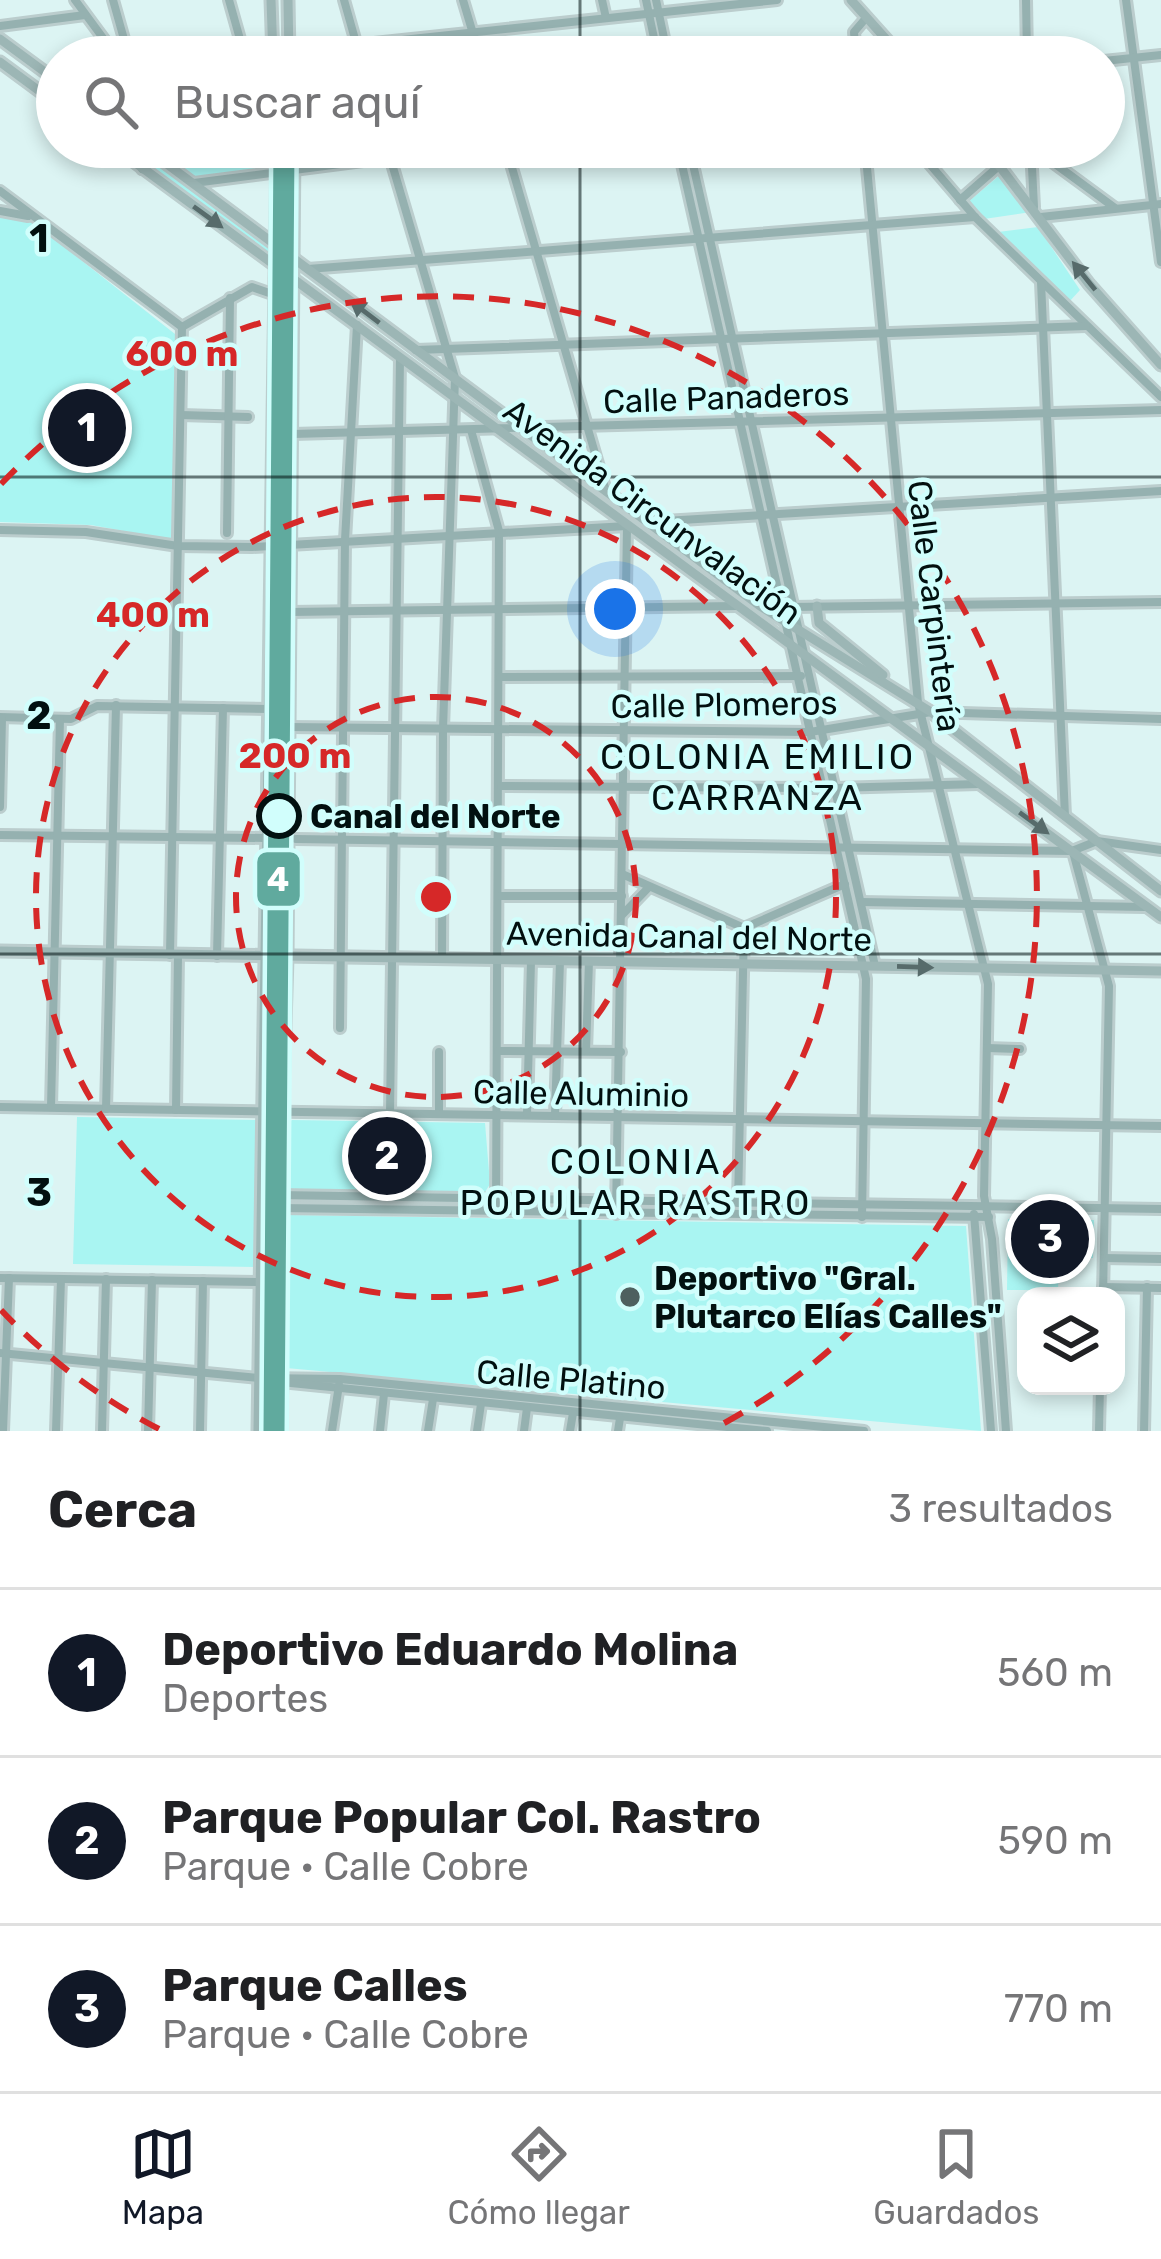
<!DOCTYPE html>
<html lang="es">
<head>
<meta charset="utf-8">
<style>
	body { margin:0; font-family:Rubik,sans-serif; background:#f6f6f6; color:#202124 }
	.controls { position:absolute; right:36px; bottom:36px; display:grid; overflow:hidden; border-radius:24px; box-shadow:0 6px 18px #0003 }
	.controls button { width:108px; height:108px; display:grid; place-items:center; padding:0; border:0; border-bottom:3px solid #e0e0e0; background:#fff; color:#202124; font:60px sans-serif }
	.you { position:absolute; left:615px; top:609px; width:42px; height:42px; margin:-30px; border:9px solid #fff; border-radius:50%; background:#1a73e8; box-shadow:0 0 0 18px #1a73e833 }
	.badge { display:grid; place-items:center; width:78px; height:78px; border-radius:50%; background:#111827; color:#fff; font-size:39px; font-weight:700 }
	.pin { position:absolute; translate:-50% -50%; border:6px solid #fff; box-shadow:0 3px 12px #0006 }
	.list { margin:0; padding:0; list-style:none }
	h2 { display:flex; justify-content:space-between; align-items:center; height:156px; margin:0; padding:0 48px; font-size:51px }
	h2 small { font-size:39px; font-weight:400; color:#757577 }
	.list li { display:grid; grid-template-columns:78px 1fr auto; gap:36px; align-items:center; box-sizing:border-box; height:168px; padding:0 48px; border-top:3px solid #e0e0e0 }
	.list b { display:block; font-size:45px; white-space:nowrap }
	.list p { margin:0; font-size:39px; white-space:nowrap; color:#757577 }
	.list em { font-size:39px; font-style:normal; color:#757577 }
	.icon { flex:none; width:66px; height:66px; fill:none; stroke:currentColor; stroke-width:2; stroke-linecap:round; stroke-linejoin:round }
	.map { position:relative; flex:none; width:1161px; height:1431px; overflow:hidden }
	.search { position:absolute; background:#fff; box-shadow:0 6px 18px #0003; left:36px; right:36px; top:36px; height:132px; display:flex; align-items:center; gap:30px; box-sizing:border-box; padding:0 42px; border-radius:66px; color:#757577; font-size:45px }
	.sheet { height:660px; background:#fff }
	nav { display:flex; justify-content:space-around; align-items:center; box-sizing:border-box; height:168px; border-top:3px solid #e0e0e0; background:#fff; font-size:33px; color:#757577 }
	nav a { display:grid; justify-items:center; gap:6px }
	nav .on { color:#111827 }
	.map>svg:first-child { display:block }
	.green { fill:#a9f5f2 }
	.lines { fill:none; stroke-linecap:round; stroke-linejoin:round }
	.minor-casing { stroke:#bbcdcd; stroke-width:14 }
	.major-casing { stroke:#bbcdcd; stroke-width:15 }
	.minor { stroke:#95b1b0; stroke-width:8 }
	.major { stroke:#9cb6b5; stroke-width:9 }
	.metro-1-casing { stroke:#d1fefc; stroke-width:30 }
	.metro-1 { stroke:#60aa9e; stroke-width:21 }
	.oneway { fill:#576b6b }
	.grid { fill:none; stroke:#021010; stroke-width:3; stroke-opacity:0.55 }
	.ring { fill:none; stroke:#d62828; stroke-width:6; stroke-dasharray:21 15 }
	.stop-dot { fill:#d1fefc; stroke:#021010; stroke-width:6 }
	.poi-dot { fill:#4e605f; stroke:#d1fefc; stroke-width:4.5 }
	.labels { text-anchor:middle; stroke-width:9; stroke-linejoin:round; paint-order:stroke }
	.street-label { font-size:33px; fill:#021010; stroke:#d1fefc }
	.stop-label { font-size:33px; font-weight:bold; fill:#021010; stroke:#d1fefc; text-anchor:start }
	.poi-label { font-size:33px; font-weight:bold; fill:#021010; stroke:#d1fefc; text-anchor:start }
	.neighbourhood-label { font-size:36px; letter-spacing:3px; fill:#021010; stroke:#d1fefc }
	.grid-label { font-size:39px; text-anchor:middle; font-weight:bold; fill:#021010; stroke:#d1fefc; stroke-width:9; stroke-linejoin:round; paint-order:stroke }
	.centre { fill:#d62828; stroke:#d1fefc; stroke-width:6 }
	.ring-label { font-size:36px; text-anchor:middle; font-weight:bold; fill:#d62828; stroke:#d1fefc; stroke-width:9; stroke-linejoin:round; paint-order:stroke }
	.line-badge { stroke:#d1fefc; stroke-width:4.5 }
	.badge-label { font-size:33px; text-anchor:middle; font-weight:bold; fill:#fff }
</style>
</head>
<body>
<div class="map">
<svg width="1161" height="1431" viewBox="0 0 1161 1431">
	<rect width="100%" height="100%" fill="#dcf4f3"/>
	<g class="green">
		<path d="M120,147h148l5,19 -88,12 90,71 -1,10z"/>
		<path d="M1001,174l30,38 -47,7 -16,-17z"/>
		<path d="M0,216l30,4 145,114 -2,206 -82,-15 -91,-3z"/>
		<path d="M1038,227l42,63 -11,12 -71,-70z"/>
		<path d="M77,1117l181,3 -3,147 -182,-3z"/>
		<path d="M292,1120l193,3 5,61 -5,8 -196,-1 -5,-4 1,-62z"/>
		<path d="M290,1215l676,11 15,205 -695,-63z"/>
		<path d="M1008,1219l86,1 -1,38 -34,-1 -1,33h-51z"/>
	</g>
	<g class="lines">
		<g class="minor-casing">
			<g id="minor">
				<path d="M75,0l42,57"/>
				<path d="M113,0l16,57"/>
				<path d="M229,0l16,57"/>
				<path d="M344,0l16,57"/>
				<path d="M463,0l17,57"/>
				<path d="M602,0l4,18"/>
				<path d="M646,0l12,57"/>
				<path d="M656,0l12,57"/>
				<path d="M1026,0l1,57"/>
				<path d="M1126,0l35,262"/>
				<path d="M0,26l85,-11"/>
				<path d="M289,52l488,-52"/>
				<path d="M258,57l15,-1"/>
				<path d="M856,57l-2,-25 12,-14"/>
				<path d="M1104,61l57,-6"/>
				<path d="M387,147l68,231 -12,351 -1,230"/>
				<path d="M506,147l100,344"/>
				<path d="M678,147l188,832 -4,238"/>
				<path d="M689,147l186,819"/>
				<path d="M763,147l1,9"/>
				<path d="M865,147l53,556 70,281 -4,212 8,43 14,192"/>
				<path d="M915,147l60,70 186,180"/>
				<path d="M1032,147l83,61"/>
				<path d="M1031,148l3,59"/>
				<path d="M142,169l13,-14 -2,-8"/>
				<path d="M194,183l277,-36"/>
				<path d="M0,191l182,136"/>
				<path d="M960,200l40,-35"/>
				<path d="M0,211l28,5"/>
				<path d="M1041,217l120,-13"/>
				<path d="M308,269l667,-52"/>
				<path d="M1041,282l24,534"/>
				<path d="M182,327l70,-40 23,8"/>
				<path d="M416,350l670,-24"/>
				<path d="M181,415l67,2"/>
				<path d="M471,430l28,101 -3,681"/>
				<path d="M293,434l868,-24"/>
				<path d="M648,522l513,-31"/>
				<path d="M0,530l86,2 92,14 74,1 375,-21 -11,688"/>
				<path d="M227,533l3,-235"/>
				<path d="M791,607l370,-5"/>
				<path d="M290,612l447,-6"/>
				<path d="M500,677l301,-1"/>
				<path d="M0,717l71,2 26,-13 172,3"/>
				<path d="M288,727l522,5 121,-20 230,7"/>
				<path d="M501,786l321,2"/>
				<path d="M834,788l145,-4"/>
				<path d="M0,807l2,-89"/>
				<path d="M0,835l267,3"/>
				<path d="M296,839l776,12 25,-10 64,9"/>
				<path d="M1073,852l36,134 -6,310"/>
				<path d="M622,874l122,54 101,-44"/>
				<path d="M501,896h121"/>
				<path d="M861,902l284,5"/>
				<path d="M622,915l27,-28"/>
				<path d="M170,955l12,-628"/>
				<path d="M217,956l6,-248"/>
				<path d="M340,1028l5,-488 12,-215"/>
				<path d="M987,1048l33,1"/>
				<path d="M498,1051l123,1"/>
				<path d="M586,1051l3,-90"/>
				<path d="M439,1052v62"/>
				<path d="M0,1107l1161,19"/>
				<path d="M51,1107l9,-388"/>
				<path d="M106,1109l10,-404"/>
				<path d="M176,1110l2,-155"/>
				<path d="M390,1114l10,-756"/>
				<path d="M527,1114l4,-153"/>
				<path d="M555,1115l5,-154"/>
				<path d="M278,1195l883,14"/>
				<path d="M738,1203l6,-275"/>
				<path d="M279,1208l710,9"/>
				<path d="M974,1214l17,217"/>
				<path d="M1104,1258l57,1"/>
				<path d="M0,1278l261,4"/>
				<path d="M1103,1287l58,1"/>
				<path d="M0,1353l258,25 82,1 524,52"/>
				<path d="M281,1382l486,49"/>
				<path d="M3,1431l6,-153"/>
				<path d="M56,1431l5,-152"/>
				<path d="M102,1431l4,-152"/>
				<path d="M148,1431l4,-151"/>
				<path d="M200,1431l3,-150"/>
				<path d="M332,1431l7,-46"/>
				<path d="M380,1431l4,-37"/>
				<path d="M428,1431l5,-32"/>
				<path d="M477,1431l4,-27"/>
				<path d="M524,1431l3,-23"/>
				<path d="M570,1431l3,-18"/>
				<path d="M618,1431l2,-13"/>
				<path d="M1099,1431l1,-45"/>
				<path d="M1144,1431l3,-144"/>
			</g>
		</g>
		<g class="major-casing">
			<g id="major">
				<path d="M271,0l2,57"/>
				<path d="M288,0l1,57"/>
				<path d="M851,0l51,57"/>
				<path d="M0,39l57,42"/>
				<path d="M0,62l57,42"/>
				<path d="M114,147l1047,770"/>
				<path d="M144,147l616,459 171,106 230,179"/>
				<path d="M985,147l104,137 72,81"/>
				<path d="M817,606l2,17 64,52"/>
				<path d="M0,951l1161,20"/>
				<path d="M258,1431l19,-1284"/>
				<path d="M273,1431l14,-474 7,-810"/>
				<path d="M280,1431l2,-48"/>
			</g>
		</g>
		<use href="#minor" class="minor"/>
		<use href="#major" class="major"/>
		<g class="metro-1-casing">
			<path id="metro-1" d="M274,1431l10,-1284"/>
		</g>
		<use href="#metro-1" class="metro-1"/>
	</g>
	<defs><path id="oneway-solid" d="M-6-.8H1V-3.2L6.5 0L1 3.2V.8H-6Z" transform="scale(3)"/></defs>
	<g class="oneway">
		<use href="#oneway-solid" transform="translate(208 217) rotate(36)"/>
		<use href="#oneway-solid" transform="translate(1084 276) rotate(-129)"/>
		<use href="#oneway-solid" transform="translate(365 312) rotate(-143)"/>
		<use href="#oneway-solid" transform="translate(1034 823) rotate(36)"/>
		<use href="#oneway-solid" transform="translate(915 967) rotate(2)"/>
	</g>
	<path class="grid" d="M580,0v57M580,147v1284M0,477h1161M0,954h1161"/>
	<g class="ring">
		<circle cx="436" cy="897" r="200"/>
		<circle cx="436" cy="897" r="400"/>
		<path d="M159 1429A600 600 0 0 1 1 1310M1 484A600 600 0 1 1 713 1429"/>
	</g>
	<circle class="stop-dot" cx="279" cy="816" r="20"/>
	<circle class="poi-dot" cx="630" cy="1297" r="12"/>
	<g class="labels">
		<g class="street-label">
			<text transform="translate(726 397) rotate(-2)" y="12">Calle Panaderos</text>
			<text transform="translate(653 511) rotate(36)" y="12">Avenida Circunvalación</text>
			<text transform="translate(935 606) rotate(83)" y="12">Calle Carpintería</text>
			<text transform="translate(724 704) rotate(-1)" y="12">Calle Plomeros</text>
			<text transform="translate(689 936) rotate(1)" y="12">Avenida Canal del Norte</text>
			<text transform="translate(581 1093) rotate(1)" y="12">Calle Aluminio</text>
			<text transform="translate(571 1379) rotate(5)" y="12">Calle Platino</text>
		</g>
		<g class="stop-label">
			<text x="310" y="828">Canal del Norte</text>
		</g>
		<g class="poi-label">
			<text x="654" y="1290">Deportivo "Gral.<tspan x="654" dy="38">Plutarco Elías Calles"</tspan></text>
		</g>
		<g class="neighbourhood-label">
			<text x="758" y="769">COLONIA EMILIO<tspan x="758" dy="41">CARRANZA</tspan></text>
			<text x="636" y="1174">COLONIA<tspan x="636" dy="41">POPULAR RASTRO</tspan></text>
		</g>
	</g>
	<g class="grid-label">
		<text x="39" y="252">1</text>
		<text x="39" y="729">2</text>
		<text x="39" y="1206">3</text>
	</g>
	<circle cx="436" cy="897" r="18" class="centre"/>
	<g class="ring-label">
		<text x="182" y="366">600 m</text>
		<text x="153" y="627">400 m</text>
		<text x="295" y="768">200 m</text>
	</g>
	<rect class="line-badge" x="255" y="850" width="47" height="58" rx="12" fill="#60aa9e"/>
	<g class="badge-label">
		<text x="278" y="891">4</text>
	</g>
</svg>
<div class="controls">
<button><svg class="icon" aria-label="layers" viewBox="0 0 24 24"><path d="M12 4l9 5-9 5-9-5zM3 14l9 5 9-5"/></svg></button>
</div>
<div class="you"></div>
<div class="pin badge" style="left:87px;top:428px">1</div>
<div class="pin badge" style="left:387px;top:1156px">2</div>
<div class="pin badge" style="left:1050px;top:1239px">3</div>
<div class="search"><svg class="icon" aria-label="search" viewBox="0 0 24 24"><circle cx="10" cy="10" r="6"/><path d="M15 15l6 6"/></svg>Buscar aquí</div>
</div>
<section class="sheet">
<h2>Cerca<small>3 resultados</small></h2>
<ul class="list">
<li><span class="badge">1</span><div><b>Deportivo Eduardo Molina</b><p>Deportes</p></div><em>560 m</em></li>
<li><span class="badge">2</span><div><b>Parque Popular Col. Rastro</b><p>Parque · Calle Cobre</p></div><em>590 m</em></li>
<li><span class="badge">3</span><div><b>Parque Calles</b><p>Parque · Calle Cobre</p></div><em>770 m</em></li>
</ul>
</section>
<nav>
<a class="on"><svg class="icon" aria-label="map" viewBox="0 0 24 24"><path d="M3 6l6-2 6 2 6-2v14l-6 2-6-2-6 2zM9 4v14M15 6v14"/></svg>Mapa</a>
<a><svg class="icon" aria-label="directions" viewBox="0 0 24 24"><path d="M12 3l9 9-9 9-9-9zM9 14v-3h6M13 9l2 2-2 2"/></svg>Cómo llegar</a>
<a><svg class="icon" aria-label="saved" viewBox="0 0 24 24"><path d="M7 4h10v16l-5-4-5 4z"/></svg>Guardados</a>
</nav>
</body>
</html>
